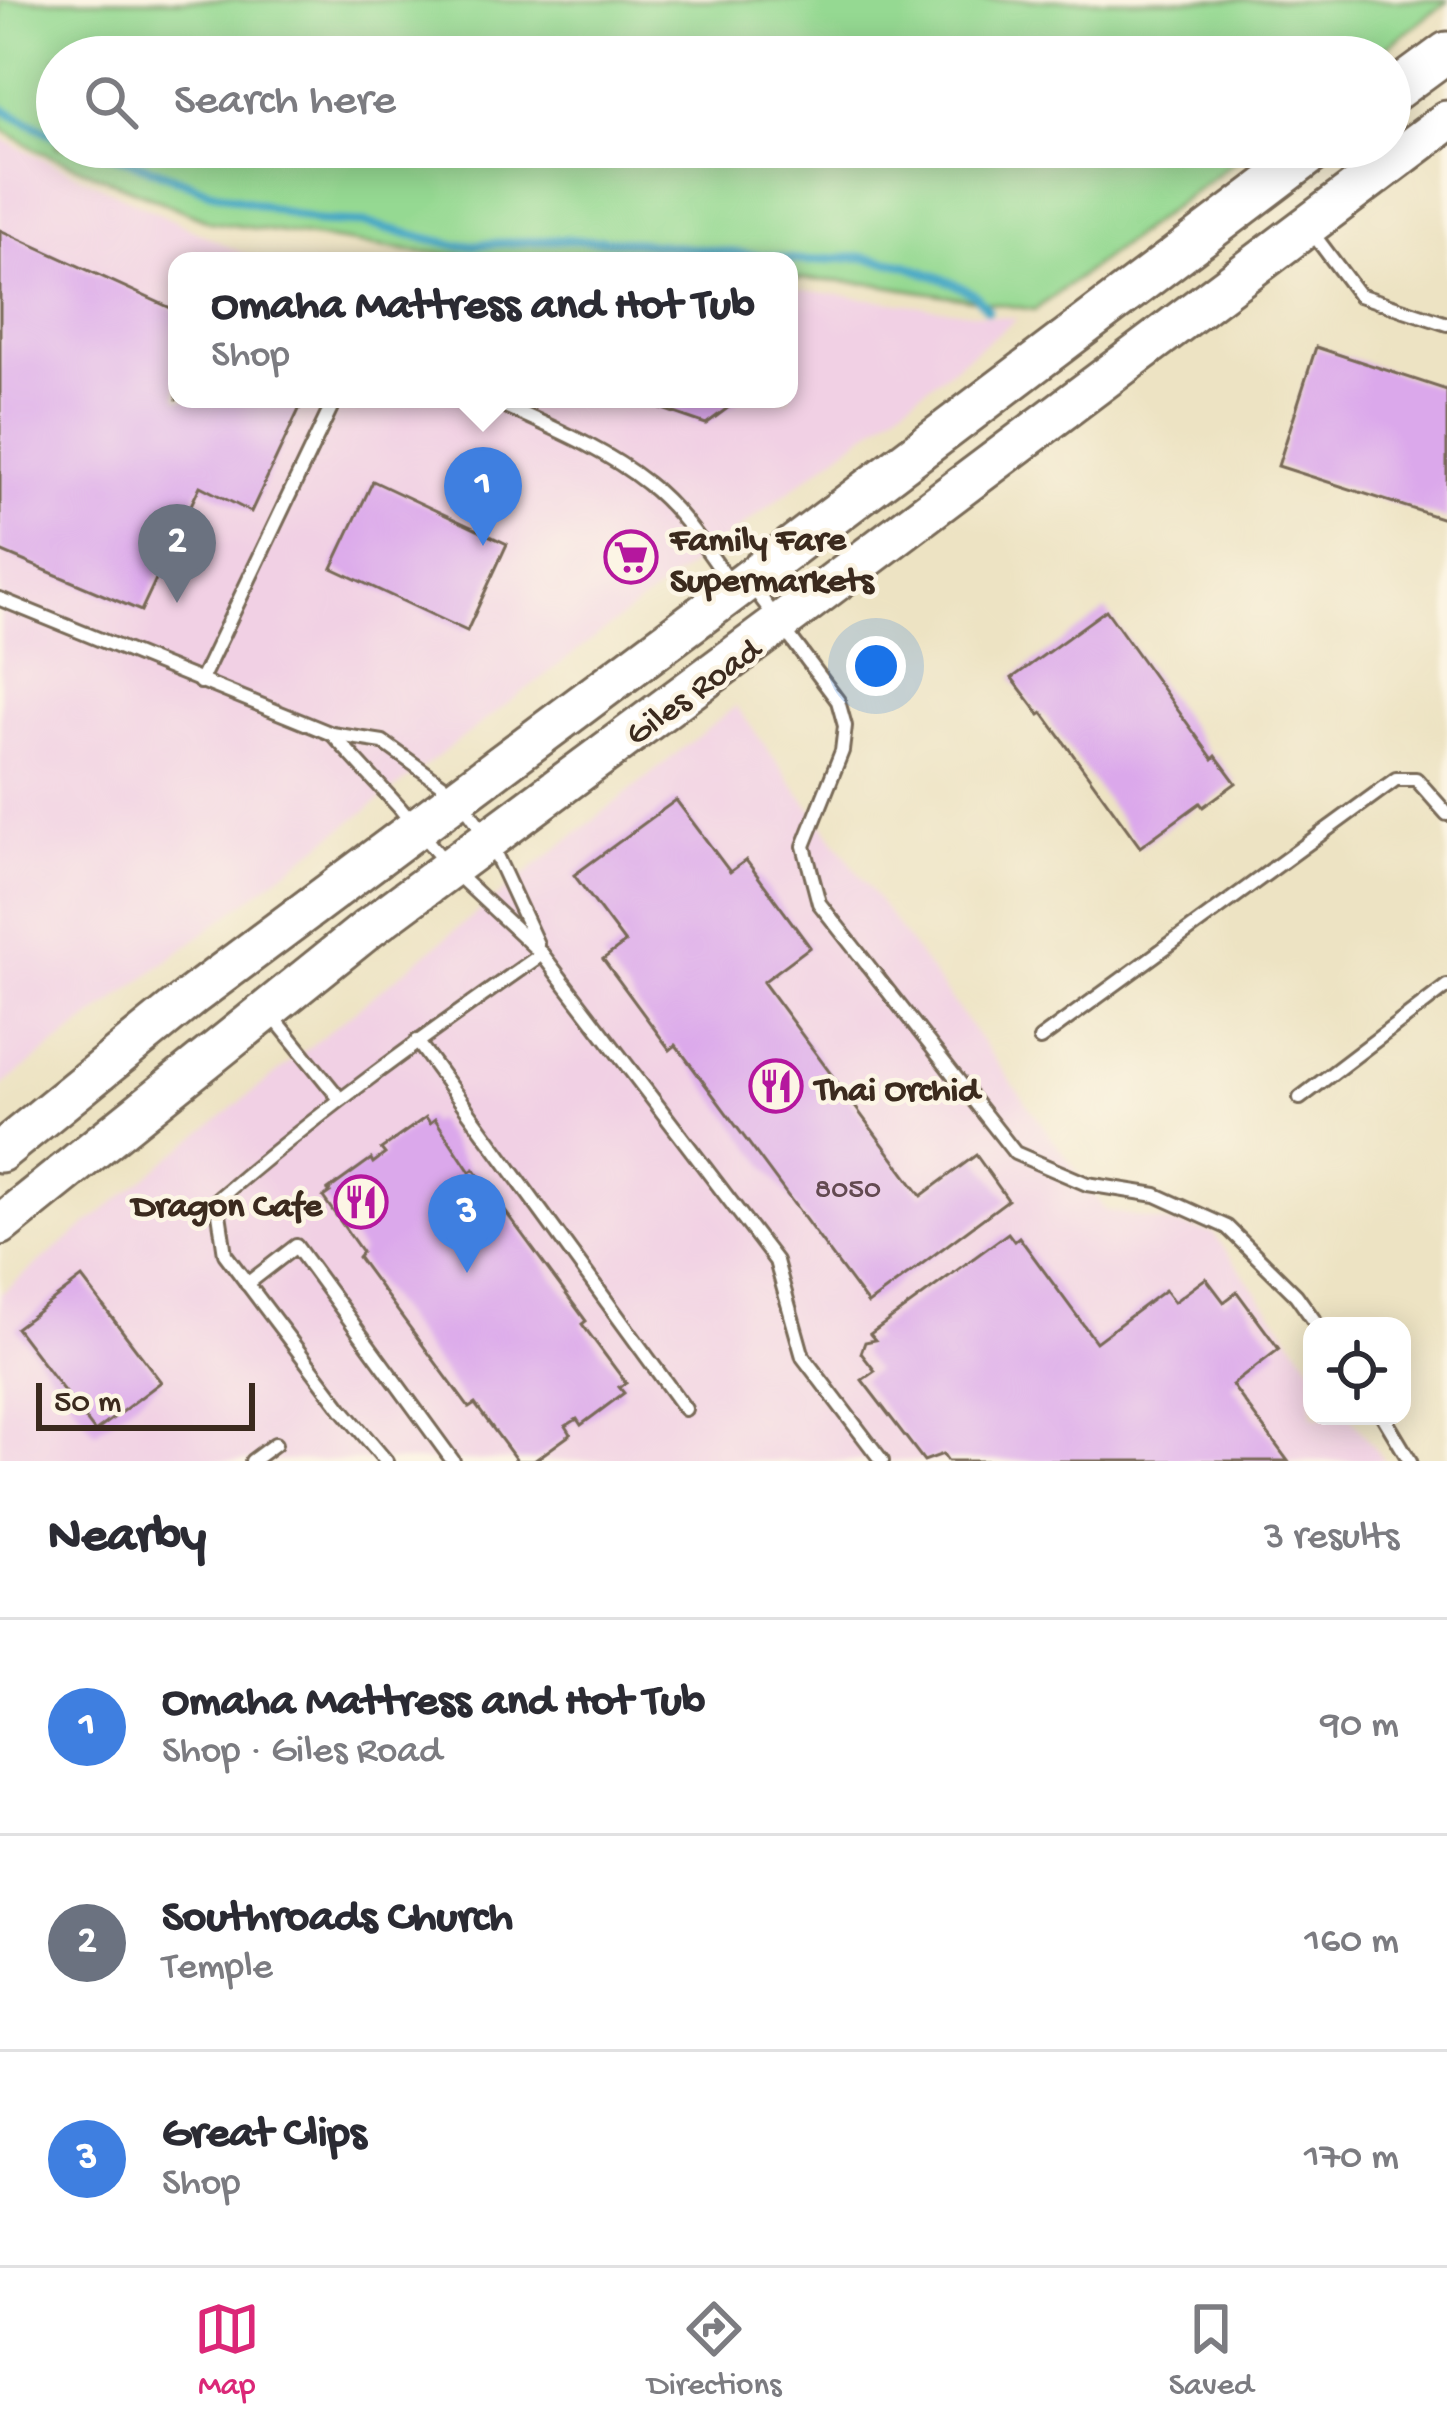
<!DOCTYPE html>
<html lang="en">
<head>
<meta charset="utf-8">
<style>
	body { margin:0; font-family:"Gochi Hand",sans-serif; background:#f2f2f3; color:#2b2b33 }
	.controls { position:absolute; right:36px; bottom:36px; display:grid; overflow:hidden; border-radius:24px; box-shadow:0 6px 30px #0003 }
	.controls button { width:108px; height:108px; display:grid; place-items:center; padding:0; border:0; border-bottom:3px solid #e1e1e2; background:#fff; color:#2b2b33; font:60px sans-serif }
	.scale { position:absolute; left:36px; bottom:30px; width:219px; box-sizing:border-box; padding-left:12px; border:6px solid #3b2a1e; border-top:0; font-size:33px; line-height:42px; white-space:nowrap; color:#3b2a1e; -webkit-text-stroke:9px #fcf5e5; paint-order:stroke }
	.you { position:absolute; left:876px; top:666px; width:42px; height:42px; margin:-30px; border:9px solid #fff; border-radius:50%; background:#1a73e8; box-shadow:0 0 0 18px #1a73e833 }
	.badge { display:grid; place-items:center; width:78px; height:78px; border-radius:50%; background:#db2777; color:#fff; font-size:39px; font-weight:700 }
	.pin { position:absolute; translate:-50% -99px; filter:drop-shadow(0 3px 6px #0008) }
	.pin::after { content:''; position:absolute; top:63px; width:42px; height:36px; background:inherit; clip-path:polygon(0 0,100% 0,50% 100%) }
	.popup { position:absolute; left:168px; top:252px; width:630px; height:156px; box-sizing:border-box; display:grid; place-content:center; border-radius:24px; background:#fff; filter:drop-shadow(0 3px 9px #0005); font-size:39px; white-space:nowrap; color:#7c7c81 }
	.popup b { font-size:45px; color:#2b2b33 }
	.popup::after { content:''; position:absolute; left:50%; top:100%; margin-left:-24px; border:24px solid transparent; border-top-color:#fff }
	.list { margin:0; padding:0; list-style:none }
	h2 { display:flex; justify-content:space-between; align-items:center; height:156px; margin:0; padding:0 48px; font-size:51px }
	h2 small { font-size:39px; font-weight:400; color:#7c7c81 }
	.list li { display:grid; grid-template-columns:78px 1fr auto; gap:36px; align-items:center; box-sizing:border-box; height:216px; padding:0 48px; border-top:3px solid #e1e1e2 }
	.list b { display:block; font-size:45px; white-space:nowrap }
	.list p { margin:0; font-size:39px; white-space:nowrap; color:#7c7c81 }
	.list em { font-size:39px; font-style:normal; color:#7c7c81 }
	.icon { flex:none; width:66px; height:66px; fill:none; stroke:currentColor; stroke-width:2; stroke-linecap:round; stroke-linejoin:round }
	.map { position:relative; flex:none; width:1447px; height:1461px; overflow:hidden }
	.search { position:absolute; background:#fff; box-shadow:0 6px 30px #0003; left:36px; right:36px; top:36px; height:132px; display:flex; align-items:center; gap:30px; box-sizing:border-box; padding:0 42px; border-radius:66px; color:#7c7c81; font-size:45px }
	.sheet { height:804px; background:#fff }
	nav { display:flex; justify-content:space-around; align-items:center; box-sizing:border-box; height:168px; border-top:3px solid #e1e1e2; background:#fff; font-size:33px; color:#7c7c81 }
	nav a { display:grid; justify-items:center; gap:6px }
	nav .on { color:#db2777 }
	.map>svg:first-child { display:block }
	.built { fill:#f1d0e4 }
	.green { fill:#95d992; stroke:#688258; stroke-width:3 }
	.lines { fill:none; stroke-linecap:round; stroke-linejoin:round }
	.stream { stroke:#45a7c5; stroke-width:9 }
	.building { fill:#dba8eb }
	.lane-casing { stroke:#796b58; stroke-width:18 }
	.primary-casing { stroke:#796b58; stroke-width:45 }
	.lane { stroke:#fff; stroke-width:12 }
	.primary { stroke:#fff; stroke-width:39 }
	.labels { text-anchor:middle; stroke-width:9; stroke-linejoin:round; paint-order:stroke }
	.number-label { font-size:30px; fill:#634a51 }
	.poi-label { font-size:36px; font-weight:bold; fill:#3b2a1e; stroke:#fcf5e5; text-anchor:start }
	.street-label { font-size:36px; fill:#3b2a1e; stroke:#fcf5e5 }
</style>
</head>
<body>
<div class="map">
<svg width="1447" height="1461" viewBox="0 0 1447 1461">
	<rect width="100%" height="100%" fill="#fcf5e5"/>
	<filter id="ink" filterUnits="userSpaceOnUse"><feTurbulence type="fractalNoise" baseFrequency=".00833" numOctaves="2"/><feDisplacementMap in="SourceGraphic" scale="24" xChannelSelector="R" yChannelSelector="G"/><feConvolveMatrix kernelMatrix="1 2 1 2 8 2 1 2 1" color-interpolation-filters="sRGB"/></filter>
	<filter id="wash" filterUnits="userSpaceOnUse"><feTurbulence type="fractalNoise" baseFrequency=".004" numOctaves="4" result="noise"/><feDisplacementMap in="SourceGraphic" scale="48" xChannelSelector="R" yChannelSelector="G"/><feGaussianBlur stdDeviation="2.7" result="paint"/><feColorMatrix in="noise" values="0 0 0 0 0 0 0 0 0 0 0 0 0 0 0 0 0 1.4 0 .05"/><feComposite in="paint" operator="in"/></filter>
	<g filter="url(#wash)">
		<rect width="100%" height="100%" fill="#ede3c3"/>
		<g class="built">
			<path d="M0,138l259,123h-82v138h612v-111l228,31 -1017,768z"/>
			<path d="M736,706l369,504 108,23 99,133v50h38l34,45h-1384v-167z"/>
		</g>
		<path class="green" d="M0,0h1447v2l-74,55h-1316v90h1196l-218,163 -160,-26 -86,-6v-17h-244l-127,-9 -207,-30 -172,-71 -39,-23z"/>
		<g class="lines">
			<g class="stream">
				<path d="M0,108l57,28"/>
				<path d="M84,147l26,6 99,38 109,30 47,2 94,23 97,-6 65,1 186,20 53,-4 45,8 46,17 24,13 13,15"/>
			</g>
		</g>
		<g id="blocks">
			<g class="building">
				<path d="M0,230l177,81v88h127l-53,113 -51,-26 -59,125 -141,-60z"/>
				<path d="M1316,347l131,43v130l-169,-54z"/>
				<path d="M634,399h106l-34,25z"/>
				<path d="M373,481l134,63 -40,87 -135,-63z"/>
				<path d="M1106,610l107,149 3,-3 20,27 -33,24 -3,-4 -60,44 -97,-134 -3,2 -28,-37z"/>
				<path d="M676,800l54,72 16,-12 64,87 -47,35 158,214 55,-41 32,45 -140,104 -192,-259 -6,5 -67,-91 22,-16 -51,-68z"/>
				<path d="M426,1117l4,6 5,-4 35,53 4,-3 112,152 -4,3 44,59 -7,4 5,6 -43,32 -4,-6 -11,7 5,8 -37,27h-17l-42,-57 -6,4 -111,-151 4,-5 -39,-55 7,-5 -2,-2 43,-31 2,4 12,-9 -4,-5z"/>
				<path d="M1008,1233l6,8 5,-4 77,105 69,-52 9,12 32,-24 18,24 13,-10 42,57 -47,36 56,76h-340l-5,-7 -19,7 -62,-81 13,-9 -14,-18 4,-11 10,-2 -5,-6z"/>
				<path d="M82,1278l79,104 -66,50 -79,-104z"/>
			</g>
		</g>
	</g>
	<g filter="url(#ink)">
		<use href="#blocks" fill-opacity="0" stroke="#796b58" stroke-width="3"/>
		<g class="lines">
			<g class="lane-casing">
				<g id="lane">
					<path d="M1311,231l48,64 88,29"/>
					<path d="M490,399c53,25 111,47 157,84 34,26 59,66 84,101"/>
					<path d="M752,586l86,115 7,25 -3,25 -38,95 15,57 196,250 72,31 69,11 71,32 69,68 22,31"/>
					<path d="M0,599l332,135 51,8 75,54 30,42 49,106"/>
					<path d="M200,682l135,-283"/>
					<path d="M332,734l67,73 50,60 93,87 234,307 27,96 79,104"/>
					<path d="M271,1014l69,85"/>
					<path d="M1040,1039l356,-260h20l31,35"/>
					<path d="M417,1041l268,368"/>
					<path d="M1300,1098l147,-112"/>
					<path d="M247,1284l49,-38 157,215"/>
					<path d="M1383,1416l27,45"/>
					<path d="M252,1461l23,-17"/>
					<path d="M386,1461l-44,-52 -117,-155 -8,-54c103,-89 213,-168 325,-246"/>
				</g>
			</g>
			<g class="primary-casing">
				<g id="primary">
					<path d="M1390,94l57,-42"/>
					<path d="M0,1152l192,-156 543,-406 585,-443"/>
					<path d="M0,1225l369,-297 411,-305 667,-502"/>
				</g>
			</g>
			<use href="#lane" class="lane"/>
			<use href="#primary" class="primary"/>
		</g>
	</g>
	<defs>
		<g id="supermarket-ring" transform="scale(2.7)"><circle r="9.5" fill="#fcf5e5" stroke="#b5179e" stroke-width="1.5"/><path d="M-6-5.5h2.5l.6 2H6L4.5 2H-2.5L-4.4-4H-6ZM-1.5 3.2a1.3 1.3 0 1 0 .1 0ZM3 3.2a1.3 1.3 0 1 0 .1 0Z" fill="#b5179e"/></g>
		<g id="restaurant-ring" transform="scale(2.7)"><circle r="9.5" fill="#fcf5e5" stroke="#b5179e" stroke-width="1.5"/><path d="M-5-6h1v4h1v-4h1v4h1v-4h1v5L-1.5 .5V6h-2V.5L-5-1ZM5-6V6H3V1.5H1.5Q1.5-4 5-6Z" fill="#b5179e"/></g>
	</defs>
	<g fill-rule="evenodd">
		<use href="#supermarket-ring" x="631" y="557"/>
		<use href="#restaurant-ring" x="776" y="1086"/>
		<use href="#restaurant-ring" x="361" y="1202"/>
	</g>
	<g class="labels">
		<g class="number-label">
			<text x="848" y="1197">8050</text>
		</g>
		<g class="poi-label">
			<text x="670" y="549">Family Fare<tspan x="670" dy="41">Supermarkets</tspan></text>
			<text x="815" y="1099">Thai Orchid</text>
			<text x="322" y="1215" text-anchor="end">Dragon Cafe</text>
		</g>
		<g class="street-label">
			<text transform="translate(691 689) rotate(-36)" y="13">Giles Road</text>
		</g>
	</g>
</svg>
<div class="controls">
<button><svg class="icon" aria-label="locate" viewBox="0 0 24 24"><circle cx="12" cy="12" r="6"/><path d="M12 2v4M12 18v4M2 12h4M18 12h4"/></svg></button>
</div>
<div class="scale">50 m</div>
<div class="you"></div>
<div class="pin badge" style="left:483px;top:546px;background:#3f7fe0">1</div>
<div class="popup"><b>Omaha Mattress and Hot Tub</b>Shop</div>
<div class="pin badge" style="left:177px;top:603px;background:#6b7280">2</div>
<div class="pin badge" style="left:467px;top:1273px;background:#3f7fe0">3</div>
<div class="search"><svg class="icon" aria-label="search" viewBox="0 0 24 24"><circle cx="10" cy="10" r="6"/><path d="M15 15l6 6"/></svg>Search here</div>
</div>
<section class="sheet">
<h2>Nearby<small>3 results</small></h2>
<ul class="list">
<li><span class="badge" style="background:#3f7fe0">1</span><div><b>Omaha Mattress and Hot Tub</b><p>Shop · Giles Road</p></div><em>90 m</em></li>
<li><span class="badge" style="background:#6b7280">2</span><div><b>Southroads Church</b><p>Temple</p></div><em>160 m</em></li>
<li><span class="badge" style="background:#3f7fe0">3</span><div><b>Great Clips</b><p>Shop</p></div><em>170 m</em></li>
</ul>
</section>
<nav>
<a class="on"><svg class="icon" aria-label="map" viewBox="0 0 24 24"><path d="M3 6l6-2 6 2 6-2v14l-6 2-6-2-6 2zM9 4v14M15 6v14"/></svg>Map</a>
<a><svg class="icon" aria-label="directions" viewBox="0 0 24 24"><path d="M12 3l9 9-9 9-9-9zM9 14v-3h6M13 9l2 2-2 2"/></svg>Directions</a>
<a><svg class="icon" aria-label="saved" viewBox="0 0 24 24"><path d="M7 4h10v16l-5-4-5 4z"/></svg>Saved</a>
</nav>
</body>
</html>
